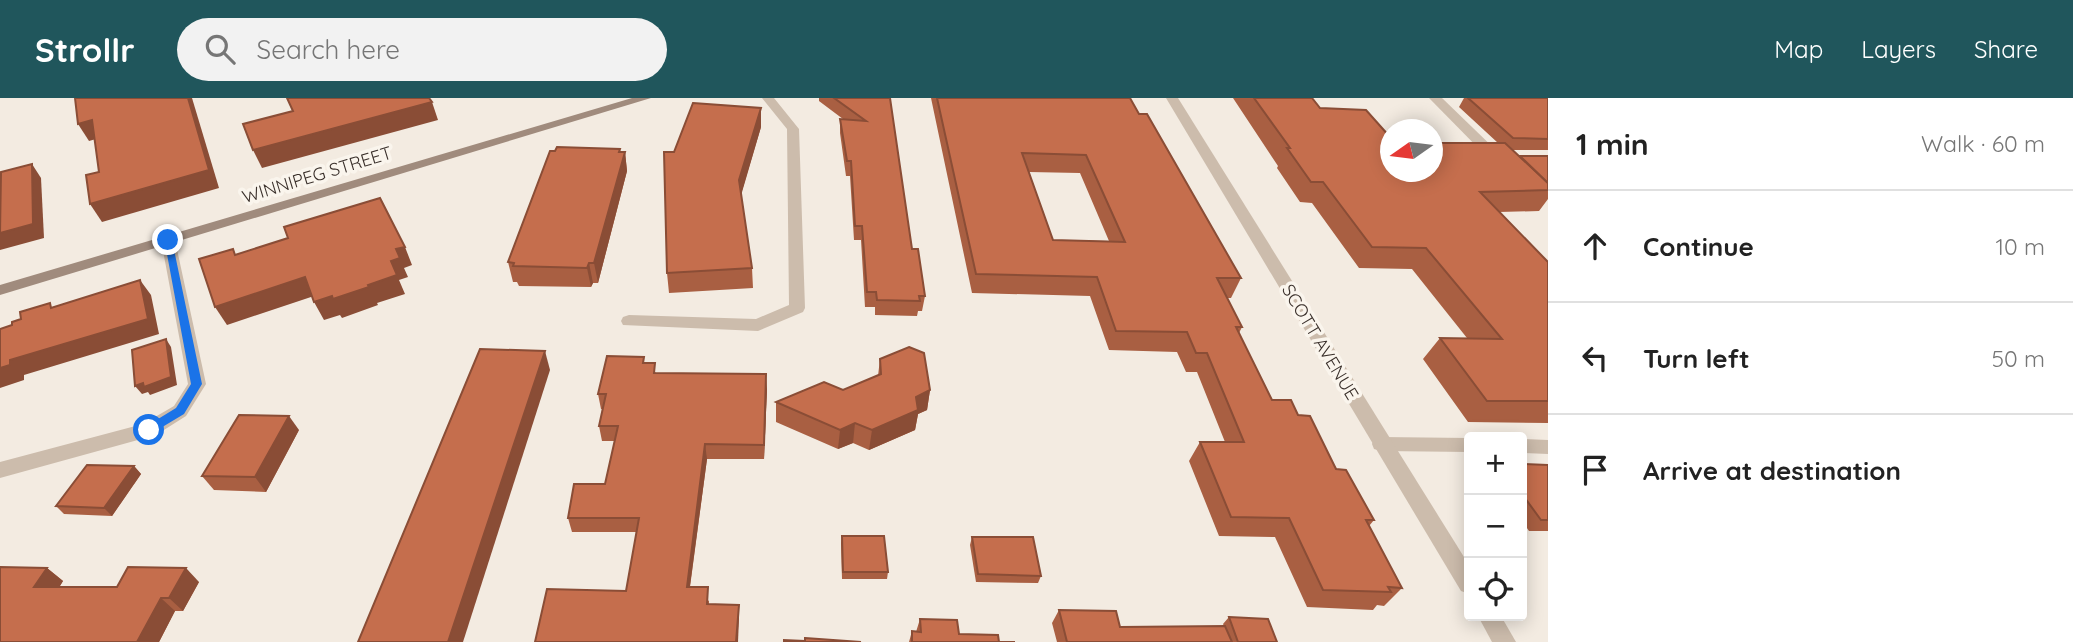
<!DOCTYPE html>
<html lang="en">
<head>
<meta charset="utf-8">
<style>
	body { margin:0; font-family:Quicksand,sans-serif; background:#f2f2f2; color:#222 }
	.controls { position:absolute; right:21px; bottom:21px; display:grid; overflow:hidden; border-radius:7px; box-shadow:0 4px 18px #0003 }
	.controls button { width:63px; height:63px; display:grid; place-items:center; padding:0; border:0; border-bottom:2px solid #e0e0e0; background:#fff; color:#222; font:35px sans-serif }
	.compass { position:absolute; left:1380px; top:21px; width:63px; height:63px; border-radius:50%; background:#fff; box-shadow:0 4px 18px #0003; rotate:256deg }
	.stop { position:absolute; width:21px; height:21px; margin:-16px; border:5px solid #1a73e8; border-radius:50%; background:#fff }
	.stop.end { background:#1a73e8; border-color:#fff; box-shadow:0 2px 7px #0008 }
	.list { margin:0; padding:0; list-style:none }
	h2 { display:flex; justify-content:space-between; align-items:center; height:91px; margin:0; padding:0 28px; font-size:30px }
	h2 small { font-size:23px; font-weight:400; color:#767676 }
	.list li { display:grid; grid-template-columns:46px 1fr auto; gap:21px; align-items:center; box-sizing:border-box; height:112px; padding:0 28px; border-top:2px solid #e0e0e0 }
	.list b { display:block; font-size:26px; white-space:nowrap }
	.list em { font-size:23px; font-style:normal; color:#767676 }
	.icon { flex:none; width:38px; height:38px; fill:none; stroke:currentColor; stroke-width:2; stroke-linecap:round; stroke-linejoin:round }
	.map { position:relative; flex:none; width:1548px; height:544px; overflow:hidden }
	header { display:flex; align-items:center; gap:42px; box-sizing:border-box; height:98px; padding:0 35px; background:#20565c; color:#fff }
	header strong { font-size:33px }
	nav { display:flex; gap:38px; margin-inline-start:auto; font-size:24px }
	.search { width:490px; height:63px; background:#f2f2f2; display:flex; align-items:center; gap:18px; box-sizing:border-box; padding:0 24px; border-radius:38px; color:#767676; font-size:26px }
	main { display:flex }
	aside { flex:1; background:#fff }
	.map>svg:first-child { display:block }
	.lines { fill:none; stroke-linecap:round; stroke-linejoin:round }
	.service { fill:#ccbcac; fill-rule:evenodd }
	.minor { fill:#ccbcac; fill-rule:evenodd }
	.secondary { fill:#a08b7d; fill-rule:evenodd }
	.wall { fill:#a95f42; fill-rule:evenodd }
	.shaded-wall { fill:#8a4d36 }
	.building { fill:#c56e4d; stroke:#8a4d36; stroke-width:2; fill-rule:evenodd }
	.route { fill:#1a73e8 }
	.labels { text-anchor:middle; stroke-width:7; stroke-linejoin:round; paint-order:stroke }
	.street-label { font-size:18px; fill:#3a302b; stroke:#faf5ed }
</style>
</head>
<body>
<header>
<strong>Strollr</strong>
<div class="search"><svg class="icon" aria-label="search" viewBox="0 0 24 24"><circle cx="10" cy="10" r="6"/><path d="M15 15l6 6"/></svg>Search here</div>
<nav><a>Map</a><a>Layers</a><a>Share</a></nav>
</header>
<main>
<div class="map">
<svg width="1548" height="544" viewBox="0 0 1548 544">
	<rect width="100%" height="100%" fill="#f3ebe1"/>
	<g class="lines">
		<g class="service">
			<path d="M1429,0h13l61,59v6h-10z"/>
			<path d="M168,137l7,5 31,144 -20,32 -30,19 -156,43v-16l143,-38 31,-18 14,-22 -27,-144z"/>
			<path d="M1381,339l88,1v14l-88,-1 -7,-2 -2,-5 2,-5z"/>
			<path d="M1522,341l26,1v14l-26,-1z"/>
		</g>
		<g class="minor">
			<path d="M762,0h12l25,31 6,179 -2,4 -45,19 -135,-6 -2,-4 2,-4 6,-2 127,4 33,-14 -2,-176z"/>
			<path d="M1166,0h12l291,467v29l-8,-3z"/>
			<path d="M1478,518h23l15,26h-24z"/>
		</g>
		<path class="secondary" d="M632,0h19l-651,197v-10z"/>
	</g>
	<g class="wall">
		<path d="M819,0h71l22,151 13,47 -3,15h-4l-1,5 -42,-1v-8h-10l-4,-67h-7l-4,-64h-4l-6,-43v-14h3l-24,-18z"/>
		<path d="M931,0h199l9,16 102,164 -10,20h-4l15,29 -3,6 33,67 26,15 76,105 -5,6 33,62 -18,18 -7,-1 -4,5 -66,-3 -32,-70 -56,-1 -30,-75 11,-19h25l-28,-70h-11l-9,-20 -68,-2 -19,-54 -118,-3zM1029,74l51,1 29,68 -56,-1z"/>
		<path d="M1233,0h79l8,10 70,64 108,-29 -39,-36 5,-9h84v52h-36l7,6h29v43l-9,12 -40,1 49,50v161l-80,-1 -45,-63 17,-21h27l-55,-69 -53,-1 -47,-65 -12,-1 -23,-34 1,-2z"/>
		<path d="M761,29l-20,67 11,74 1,20 -84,5 -2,-20 7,-121z"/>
		<path d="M620,51v3h5l2,19 -29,112h-5l-2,4 -72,-1 -2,-4h-4l-5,-20z"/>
		<path d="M880,261l50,31 -3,20 -9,4 -3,16 -46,20 -16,-7 -15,6 -62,-27v-20l67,-12 35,-14z"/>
		<path d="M645,265l11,10 111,16 -3,70h-57l-17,128 19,14v3l30,1v13l-113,-27 11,-59h-65l-4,-14 37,-34 10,-43h-13l-3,-15 4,-17h-2l-3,-15z"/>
		<path d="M299,332l-33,62 -52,-2 -12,-14z"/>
		<path d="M1522,366l26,1v66h-19l-7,-10z"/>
		<path d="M134,368l7,8 -29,42 -48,-2 -8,-8z"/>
		<path d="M842,438l46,36 -1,7h-45l-1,-36z"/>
		<path d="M972,439l69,39 -3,7 -62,-1 -6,-37z"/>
		<path d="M47,470l16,13 -4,6h58l82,-5 -16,29h-8l-16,31h-159z"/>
		<path d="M1059,512l61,17 104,-1 -1,-2 6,-7 48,25h-220l-5,-19z"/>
		<path d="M920,521l39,15 40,8h16h-106l3,-11 4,1z"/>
	</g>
	<g class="shaded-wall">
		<path d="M188,0h4l27,90 -117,34 -12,-18z"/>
		<path d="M432,4l6,18 -176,48 -9,-18z"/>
		<path d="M761,10v19l-21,72 -1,-19z"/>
		<path d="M92,22l11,17 -14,4 -11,-17z"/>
		<path d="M620,51l2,14 3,-11 2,19 -29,112 -4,-20z"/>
		<path d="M32,66l9,14 3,60 -44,12v-17z"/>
		<path d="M405,149l7,18 -8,3 4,9 -9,3 6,14 -28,9 1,2 -36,13 -2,-3 -16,5 -10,-18 54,-17 23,-24 5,-12z"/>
		<path d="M589,165l4,20 -2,4 -4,-19z"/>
		<path d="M305,179l9,19 -87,29 -12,-18z"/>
		<path d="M140,182l11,15 8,39 -135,41v5l-24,8v-20l10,-8z"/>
		<path d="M166,241l5,8 6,38 -27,10 -2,-3 -6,2 -7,-8 8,-3z"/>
		<path d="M545,253l5,19 -87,272h-15z"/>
		<path d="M766,276l1,15 -3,70v-14z"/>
		<path d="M930,292l-3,20 -9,4 -3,16 -46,20 3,-20 44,-33z"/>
		<path d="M289,318l10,14 -33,62 -11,-15z"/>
		<path d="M855,325l-2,20 -15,6 2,-19z"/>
		<path d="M705,346l2,15 -19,141 -1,-13z"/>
		<path d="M134,368l7,8 -29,42 -8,-8z"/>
		<path d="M47,470l16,13 -12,20 -17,-14z"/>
		<path d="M186,470l13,14 -16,29 -14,-13z"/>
		<path d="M161,500l14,13 -16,31h-22z"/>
		<path d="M739,507v13l-1,24h-2z"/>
	</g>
	<g class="building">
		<path d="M75,0h113l21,72 -119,34 -4,-29 13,-3 -7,-52 -14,4z"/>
		<path d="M287,0h142l3,4 -179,48 -10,-26 50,-13z"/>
		<path d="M834,0h56l22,151h6l7,47h-6l1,5 -43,-1 -1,-8h-9l-5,-66h-7l-4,-65h-4l-7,-42 26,2z"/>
		<path d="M937,0h193l9,16h8l94,164h-24l25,49h-6l36,73h19l7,15 12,1 26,53 10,1 28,50h-8l36,68 -14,-1 3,5 -68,-2 -34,-72 -58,-1 -31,-75h44l-37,-89h-11l-9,-21 -71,-1 -19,-54 -121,-3zM1022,55l64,2 39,87 -72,-2z"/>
		<path d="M1254,0h58l8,10 46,2 24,27v35h42v-29h73l43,40v7l-68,2 68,70v139h-61l-47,-63 62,1 -76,-91 -54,-1 -49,-65h-12l-24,-34h3z"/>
		<path d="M1468,0h80v41l-35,-1z"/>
		<path d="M693,5l68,5 -22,72 13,88 -85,5 -3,-121h10z"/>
		<path d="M557,49l63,2 -1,3h6l-31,111h-5l-2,5 -74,-2 1,-3 -6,-1 42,-111h5z"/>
		<path d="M1520,58h28v27z"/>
		<path d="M32,66l1,60 -33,9 1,-61z"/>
		<path d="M380,100l25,49 -9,2 4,9 -9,3 6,14 -29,10 1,2 -36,12 -1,-3 -18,6 -9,-25 -90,30 -16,-48 34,-10 2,6 53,-17 -4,-11z"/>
		<path d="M140,182l8,39 -138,41v5l-10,3v-39l12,-4v-3l9,-3 -1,-7 30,-9 1,5z"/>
		<path d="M166,241l5,38 -27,10 -1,-4 -8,3 -3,-36z"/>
		<path d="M909,249l15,6 6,37 -14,7 2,13 -46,20 -17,-7 -15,7 -64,-28 48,-20 19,8 38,-16 -1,-15z"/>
		<path d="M480,251l65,2 -97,291h-90z"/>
		<path d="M607,258l37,1 -1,6h12l-1,10 112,1 -2,71 -59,-1 -18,143h21l-1,17 32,1 -3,37h-201l12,-53 79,2 13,-73h-71l6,-34h31l13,-58h-19l7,-32h-8z"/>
		<path d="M239,317l50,1 -34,61 -53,-1z"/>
		<path d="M1522,366l26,1v55h-7l-19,-26z"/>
		<path d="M87,367l47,1 -30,42 -48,-2z"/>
		<path d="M842,438h42l4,36h-45z"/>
		<path d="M972,439h61l8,39 -63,-2z"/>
		<path d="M0,469l47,1 -13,19h83l11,-20 58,1 -17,30h-8l-24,44h-137z"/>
		<path d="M1059,512l57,1 4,16 105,-1 7,16h-165z"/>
		<path d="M1229,519l39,2 9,23h-39z"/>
		<path d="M920,521l37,1 2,14 39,1 1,7h16h-103v-11l9,1z"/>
		<path d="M805,540l56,4h-77v-2l21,1z"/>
	</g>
	<path class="route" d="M164,140l8,2 30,144 -18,30 -35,21 -6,-5 2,-3 31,-19 15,-24z"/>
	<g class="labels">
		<g class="street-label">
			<text transform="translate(317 77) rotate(-17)" y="6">WINNIPEG STREET</text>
			<text transform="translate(1320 244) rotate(59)" y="6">SCOTT AVENUE</text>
		</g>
	</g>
</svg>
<div class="controls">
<button>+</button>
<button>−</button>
<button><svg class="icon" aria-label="locate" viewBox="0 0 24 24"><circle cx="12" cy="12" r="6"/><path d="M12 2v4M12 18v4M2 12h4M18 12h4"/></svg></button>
</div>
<svg class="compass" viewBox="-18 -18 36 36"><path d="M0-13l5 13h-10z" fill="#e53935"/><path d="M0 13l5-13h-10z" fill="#767676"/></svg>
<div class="stop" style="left:149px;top:332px"></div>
<div class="stop end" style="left:168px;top:142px"></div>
</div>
<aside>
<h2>1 min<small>Walk · 60 m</small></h2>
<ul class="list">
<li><svg class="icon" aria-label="ahead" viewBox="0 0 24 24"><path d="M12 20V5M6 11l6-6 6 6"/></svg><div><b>Continue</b></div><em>10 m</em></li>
<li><svg class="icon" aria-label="left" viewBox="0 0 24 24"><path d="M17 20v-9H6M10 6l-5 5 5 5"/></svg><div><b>Turn left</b></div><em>50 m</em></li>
<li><svg class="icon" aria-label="arrive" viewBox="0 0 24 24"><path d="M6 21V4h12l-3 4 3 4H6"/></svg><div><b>Arrive at destination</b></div></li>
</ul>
</aside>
</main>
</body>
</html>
